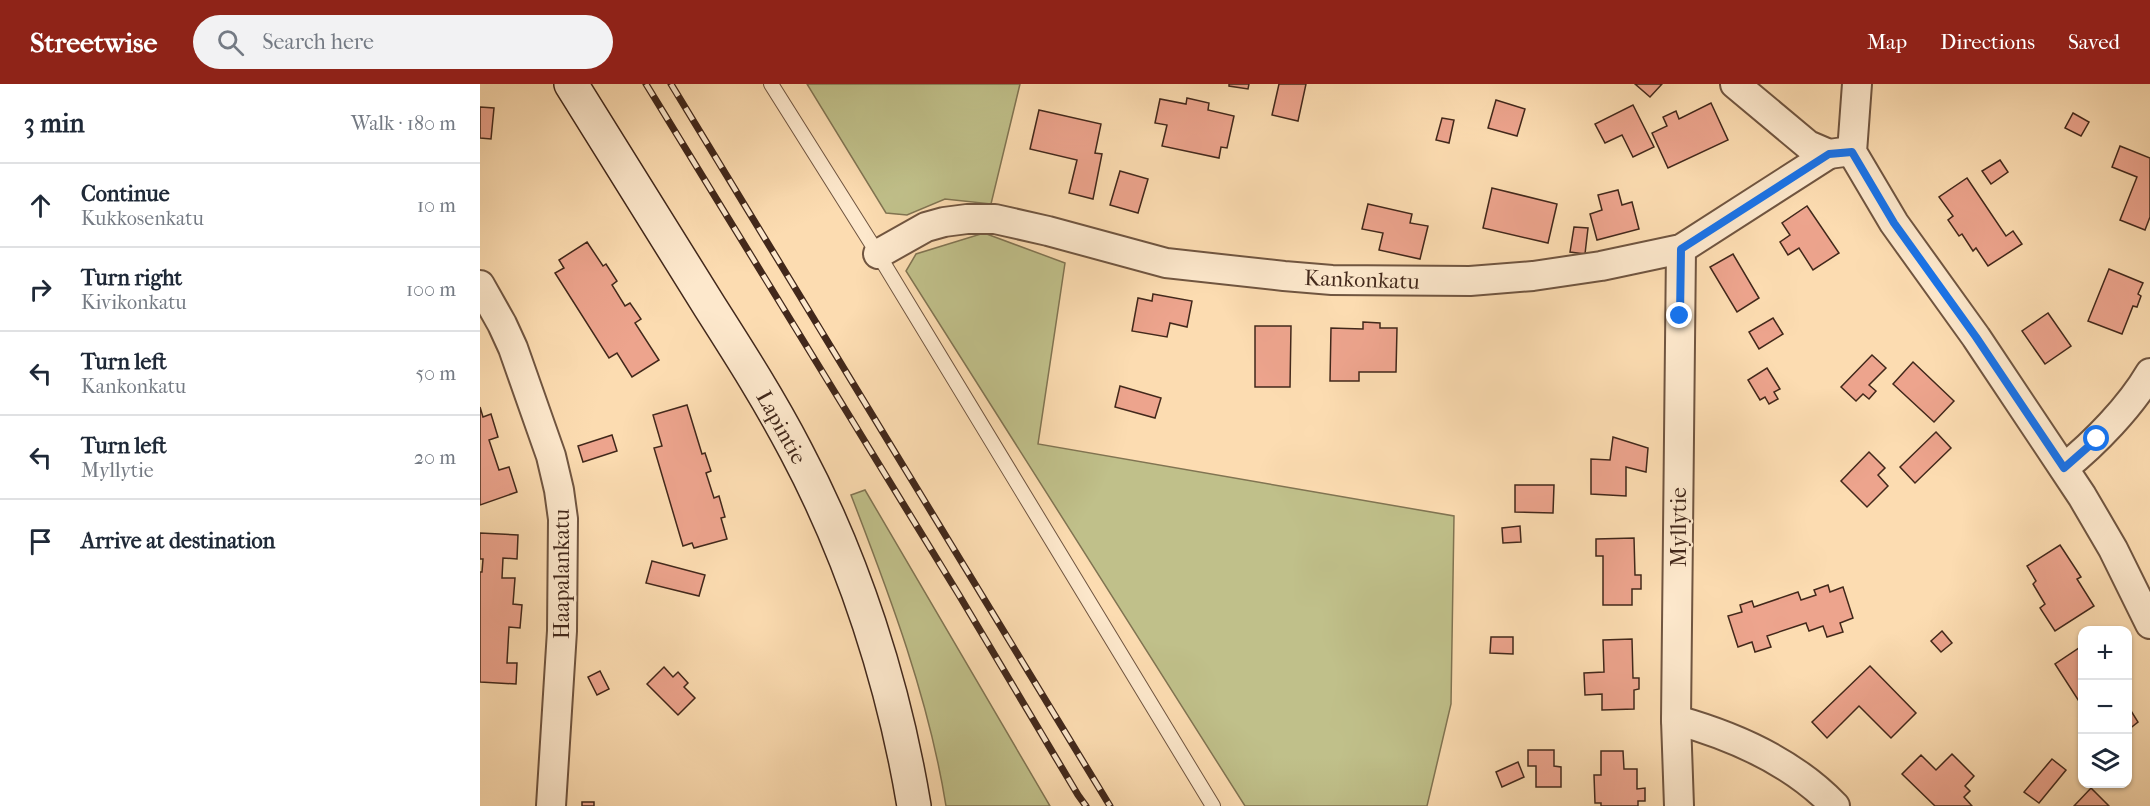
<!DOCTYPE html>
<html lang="en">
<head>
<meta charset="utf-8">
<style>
	body { margin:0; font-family:"IM FELL French Canon",serif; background:#f2f2f3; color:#1f2937 }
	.controls { position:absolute; right:18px; bottom:18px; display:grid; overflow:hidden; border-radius:12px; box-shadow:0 2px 4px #0004 }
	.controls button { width:54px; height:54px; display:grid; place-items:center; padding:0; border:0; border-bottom:2px solid #e0e1e3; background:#fff; color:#1f2937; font:30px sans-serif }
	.stop { position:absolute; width:18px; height:18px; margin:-14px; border:4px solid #1a73e8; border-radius:50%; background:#fff }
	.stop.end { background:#1a73e8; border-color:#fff; box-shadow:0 2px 6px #0008 }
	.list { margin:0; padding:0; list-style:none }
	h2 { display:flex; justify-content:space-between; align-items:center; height:78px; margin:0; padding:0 24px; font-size:26px }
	h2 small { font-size:20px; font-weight:400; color:#747a83 }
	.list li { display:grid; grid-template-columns:39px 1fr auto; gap:18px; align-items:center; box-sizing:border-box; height:84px; padding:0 24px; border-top:2px solid #e0e1e3 }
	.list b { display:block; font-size:22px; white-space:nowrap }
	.list p { margin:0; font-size:20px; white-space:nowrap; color:#747a83 }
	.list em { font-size:20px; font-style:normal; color:#747a83 }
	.icon { flex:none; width:33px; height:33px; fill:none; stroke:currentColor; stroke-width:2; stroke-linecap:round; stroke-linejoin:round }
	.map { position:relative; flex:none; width:1670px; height:722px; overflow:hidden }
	header { display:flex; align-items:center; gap:36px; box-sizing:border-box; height:84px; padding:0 30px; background:#8f2418; color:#fff }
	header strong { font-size:28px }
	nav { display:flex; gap:33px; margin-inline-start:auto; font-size:21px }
	.search { width:420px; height:54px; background:#f2f2f3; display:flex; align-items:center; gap:15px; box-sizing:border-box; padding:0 21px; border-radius:33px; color:#747a83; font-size:22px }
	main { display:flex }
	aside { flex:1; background:#fff }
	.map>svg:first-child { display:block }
	.green { fill:#c0c08a; stroke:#817452; stroke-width:1.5 }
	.building { fill:#eda48d; stroke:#42281b; stroke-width:1.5 }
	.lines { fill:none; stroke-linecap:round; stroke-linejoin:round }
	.service-casing { stroke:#705540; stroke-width:16 }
	.minor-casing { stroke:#705540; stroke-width:32 }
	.secondary-casing { stroke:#42281b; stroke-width:36 }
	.service { stroke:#fde8cc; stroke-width:14 }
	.minor { stroke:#fde8cc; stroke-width:28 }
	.secondary { stroke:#fde8cc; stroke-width:33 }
	.rail-casing { stroke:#42281b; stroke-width:7 }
	.rail { stroke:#fde8cc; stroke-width:4.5; stroke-dasharray:14; stroke-linecap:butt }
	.route { stroke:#1a73e8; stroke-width:8 }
	.labels { text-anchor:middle; stroke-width:4.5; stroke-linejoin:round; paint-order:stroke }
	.street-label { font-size:22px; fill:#42281b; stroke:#fde8cc }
</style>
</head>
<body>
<header>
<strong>Streetwise</strong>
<div class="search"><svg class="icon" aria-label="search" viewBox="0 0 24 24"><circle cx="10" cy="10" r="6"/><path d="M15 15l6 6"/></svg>Search here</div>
<nav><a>Map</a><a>Directions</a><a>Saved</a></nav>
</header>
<main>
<aside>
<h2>3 min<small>Walk · 180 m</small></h2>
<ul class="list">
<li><svg class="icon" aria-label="ahead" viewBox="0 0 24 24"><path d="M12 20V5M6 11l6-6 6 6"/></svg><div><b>Continue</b><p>Kukkosenkatu</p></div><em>10 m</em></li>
<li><svg class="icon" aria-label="right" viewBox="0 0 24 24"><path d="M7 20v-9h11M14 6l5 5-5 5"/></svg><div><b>Turn right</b><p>Kivikonkatu</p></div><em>100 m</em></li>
<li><svg class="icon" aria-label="left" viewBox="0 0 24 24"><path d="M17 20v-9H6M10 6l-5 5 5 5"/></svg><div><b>Turn left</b><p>Kankonkatu</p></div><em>50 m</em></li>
<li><svg class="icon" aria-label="left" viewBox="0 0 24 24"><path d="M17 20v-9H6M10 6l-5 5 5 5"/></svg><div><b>Turn left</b><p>Myllytie</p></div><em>20 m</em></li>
<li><svg class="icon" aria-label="arrive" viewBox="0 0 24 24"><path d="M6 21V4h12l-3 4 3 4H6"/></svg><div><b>Arrive at destination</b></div></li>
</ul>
</aside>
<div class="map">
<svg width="1670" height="722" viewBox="0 0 1670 722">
	<rect width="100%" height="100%" fill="#fcdcb1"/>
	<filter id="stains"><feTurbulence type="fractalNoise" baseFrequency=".00333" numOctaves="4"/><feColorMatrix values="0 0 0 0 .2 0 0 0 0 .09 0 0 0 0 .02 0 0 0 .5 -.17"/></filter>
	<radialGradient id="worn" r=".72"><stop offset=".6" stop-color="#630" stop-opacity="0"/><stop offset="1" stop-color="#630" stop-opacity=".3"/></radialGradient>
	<g class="green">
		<path d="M327,0h213l-29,120 -46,-5 -38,16 -21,-2z"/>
		<path d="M504,149l81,30 -27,181 416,72 -3,188 -24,102h-182l-339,-535 10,-17z"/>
		<path d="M385,406l185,316h-104c-17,-107 -56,-210 -95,-311z"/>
	</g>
	<g class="building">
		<path d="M749,0h20l-1,5 -19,-3z"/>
		<path d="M799,0h27l-8,37 -26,-6z"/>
		<path d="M1155,0h27l-12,13z"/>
		<path d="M707,14l22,5 -1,7 26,6 -7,32 -6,-1 -2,11 -57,-12 5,-21 -12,-2 5,-24 26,5z"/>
		<path d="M1016,16l29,9 -8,27 -29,-8z"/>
		<path d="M1231,19l17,37 -60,28 -16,-35 15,-7 -4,-9 13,-6 3,8z"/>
		<path d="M1153,21l21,42 -21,10 -11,-22 -17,8 -10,-19z"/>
		<path d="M0,23l14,1 -3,31 -11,-1z"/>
		<path d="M559,26l62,14 -6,29 7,1 -9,45 -24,-6 8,-33 -47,-11z"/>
		<path d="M1593,29l16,9 -8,14 -16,-8z"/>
		<path d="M962,34l12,2 -5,23 -13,-3z"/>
		<path d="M1640,62l30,12v59l-5,13 -25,-10 17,-43 -25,-10z"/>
		<path d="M1520,76l8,12 -17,12 -9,-13z"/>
		<path d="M640,87l28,8 -10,34 -28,-8z"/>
		<path d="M1487,94l39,58 7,-5 9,13 -34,22 -12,-18 -3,3 -11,-17 -3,2 -11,-16 5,-4 -14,-19z"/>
		<path d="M1012,104l65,16 -9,39 -65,-15z"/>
		<path d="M1138,106l4,15 10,-3 7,27 -42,11 -7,-26 12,-4 -4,-15z"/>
		<path d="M888,120l44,10 -2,9 18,3 -8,33 -41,-9 4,-17 -21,-4z"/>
		<path d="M1327,122l32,47 -26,17 -14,-22 -11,7 -8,-13 10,-7 -8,-12z"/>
		<path d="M1094,143l14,1 -3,26 -15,-2z"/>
		<path d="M107,158l16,24 3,-2 11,17 -5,4 13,21 5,-3 11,16 -6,4 24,37 -27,17 -15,-24 -8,5 -54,-85 9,-5 -5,-8z"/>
		<path d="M1253,170l26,44 -22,14 -27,-45z"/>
		<path d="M1629,185l34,14 -5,11 3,2 -4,11 -4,-1 -11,28 -34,-13z"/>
		<path d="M673,210l39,7 -5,26 -17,-4 -3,14 -35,-6 6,-33 14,3z"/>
		<path d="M1568,229l23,33 -26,18 -23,-33z"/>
		<path d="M1293,234l10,16 -24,15 -10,-17z"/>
		<path d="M883,238l17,1v5h17l-1,44h-37v9h-29l1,-53 32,1z"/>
		<path d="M775,242h36l-1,61h-35z"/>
		<path d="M1392,271l14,13 -17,17 7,6 -7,8 -6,-5 -7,7 -15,-14z"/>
		<path d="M1433,278l41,39 -20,21 -41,-38z"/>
		<path d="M1287,284l13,21 -6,3 4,7 -9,5 -4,-7 -5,3 -12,-20z"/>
		<path d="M640,302l41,12 -6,20 -40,-11z"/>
		<path d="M207,321l15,49 3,-1 6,18 -5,2 8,25 5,-2 6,21 -4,1 6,21 -33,9 -2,-5 -9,3 -29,-98 8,-2 -9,-31z"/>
		<path d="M0,323l3,10 8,-3 7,23 -9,3 10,30 10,-3 8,25 -37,13z"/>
		<path d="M1456,348l15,16 -36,35 -15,-16z"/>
		<path d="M132,351l5,16 -34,11 -5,-16z"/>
		<path d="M1133,353l35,11 -2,24 -20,-5v29l-35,-2v-35l19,1z"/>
		<path d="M1389,368l16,16 -7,7 10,11 -21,21 -26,-26z"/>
		<path d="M1035,401h39l-1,28 -38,-1z"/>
		<path d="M1040,442l1,16 -18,1 -1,-15z"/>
		<path d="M0,449l38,2 -1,24 -14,-1 -1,20h13l-2,26 9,1 -2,23 -11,-1 -2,36h10l-1,21 -36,-2v-110h2l1,-13h-3z"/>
		<path d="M1154,454l1,37h6v14h-9v16h-29v-49h-7v-17z"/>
		<path d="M1580,461l21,32 -4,2 17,27 -39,25 -15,-23 5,-4 -12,-20 3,-3 -9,-15z"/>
		<path d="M172,477l53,14 -6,21 -53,-13z"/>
		<path d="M1348,501l2,7 13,-5 10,31 -13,5 3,9 -16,5 -4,-11 -14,5 -3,-8 -39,13 4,11 -16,5 -3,-10 -14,5 -10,-31 14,-4 -2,-7 12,-4 2,6 44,-15 3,8 15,-5 -2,-5z"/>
		<path d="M1462,547l10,12 -11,9 -10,-11z"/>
		<path d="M1011,553h22v17l-23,-1z"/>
		<path d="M1152,555l1,39h6v11l-5,1v19l-32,1v-16l-17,1 -1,-22 20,-1 -1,-32z"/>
		<path d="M1602,562v60l-27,-42z"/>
		<path d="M1390,582l46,47 -25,25 -32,-32 -32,32 -15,-16z"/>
		<path d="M184,583l9,10 5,-5 10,11 -4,4 11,11 -17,17 -31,-31z"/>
		<path d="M120,587l9,18 -12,6 -9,-18z"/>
		<path d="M1648,622l10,16 -10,8z"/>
		<path d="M1048,666h26v16l7,1v20h-25v-21h-8z"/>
		<path d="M1121,667h22l1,18h13v20l8,-1v13h-7v5h-37v-3h-6l-1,-28h7z"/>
		<path d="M1472,670l22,22 -9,10 5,5 -6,6 8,9h-37l-33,-32 19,-19 15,15z"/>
		<path d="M1572,675l14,11 -27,33 -15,-11z"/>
		<path d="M1038,678l6,15 -22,10 -6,-15z"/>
		<path d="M1611,704l18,18h-35z"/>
		<rect x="102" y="718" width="12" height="4"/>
	</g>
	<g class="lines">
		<g class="service-casing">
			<path id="service" d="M291,0l107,170 335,552"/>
		</g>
		<g class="minor-casing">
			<g id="minor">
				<path d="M1255,0l73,61 21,9 15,-2"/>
				<path d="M1377,0l-5,68 42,71 82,114 106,159 31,53 37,75"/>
				<path d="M398,170l48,-27 18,-5 23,-3h28l53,12 118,32 118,13 48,4 138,1 63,-5 68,-10 80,-17 148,-95"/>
				<path d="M0,201l22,39 11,24 38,108 8,34 4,29 -1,112 -11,175"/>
				<path d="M1584,384c31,-25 66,-61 86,-95"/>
				<path d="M1196,636c58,16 117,42 159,86"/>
				<path d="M1199,722l-3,-86 5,-471"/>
			</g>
		</g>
		<g class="secondary-casing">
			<path id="secondary" d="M91,0c46,75 93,149 139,223 30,47 60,94 86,144 58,109 98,234 118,355"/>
		</g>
		<use href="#service" class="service"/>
		<use href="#minor" class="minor"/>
		<use href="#secondary" class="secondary"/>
		<g class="rail-casing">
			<g id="rail">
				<path d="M166,0l313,511 119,200 8,11"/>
				<path d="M191,0l439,722"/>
			</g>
		</g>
		<use href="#rail" class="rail"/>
	</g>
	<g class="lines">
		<path class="route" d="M1200,232l1,-67 148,-95 23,-2 42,71 82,114 88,131 33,-29"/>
	</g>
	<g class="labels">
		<g class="street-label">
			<text transform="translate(882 195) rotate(2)" y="8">Kankonkatu</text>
			<text transform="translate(302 343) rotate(61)" y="8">Lapintie</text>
			<text transform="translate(1198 443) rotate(-90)" y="8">Myllytie</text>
			<text transform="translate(81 490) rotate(-90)" y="8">Haapalankatu</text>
		</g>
	</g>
	<rect width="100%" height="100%" filter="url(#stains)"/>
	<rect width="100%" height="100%" fill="url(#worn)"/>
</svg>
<div class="controls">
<button>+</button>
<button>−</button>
<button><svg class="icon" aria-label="layers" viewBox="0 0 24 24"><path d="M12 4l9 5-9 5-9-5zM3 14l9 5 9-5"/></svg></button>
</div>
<div class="stop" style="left:1617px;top:355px"></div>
<div class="stop end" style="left:1200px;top:232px"></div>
</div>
</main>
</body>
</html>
